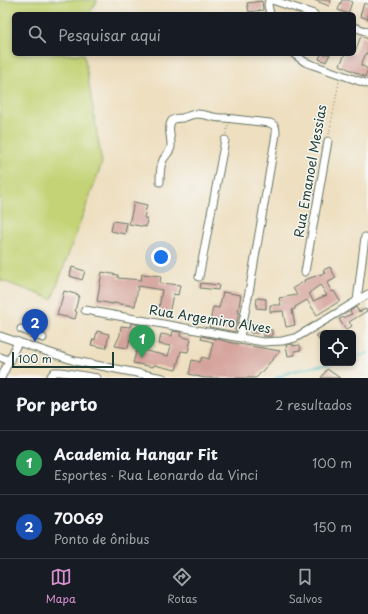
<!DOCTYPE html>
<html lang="pt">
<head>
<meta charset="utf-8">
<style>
	body { margin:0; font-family:"Playpen Sans",sans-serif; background:#242831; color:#f1f3f6 }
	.controls { position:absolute; right:12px; bottom:12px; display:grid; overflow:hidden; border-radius:6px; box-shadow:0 2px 6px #0003 }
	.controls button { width:36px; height:36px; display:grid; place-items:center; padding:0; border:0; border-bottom:1px solid #363941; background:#171b24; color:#f1f3f6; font:20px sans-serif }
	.scale { position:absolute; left:12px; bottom:10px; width:102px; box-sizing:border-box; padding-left:4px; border:2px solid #1f3d34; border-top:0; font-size:11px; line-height:14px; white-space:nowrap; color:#1f3d34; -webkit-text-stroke:3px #f6f6f2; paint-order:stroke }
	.you { position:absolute; left:161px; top:257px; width:14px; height:14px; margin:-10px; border:3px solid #fff; border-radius:50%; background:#1a73e8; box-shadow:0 0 0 6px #1a73e833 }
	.badge { display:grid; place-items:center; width:26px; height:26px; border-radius:50%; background:#d690ce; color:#fff; font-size:13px; font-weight:700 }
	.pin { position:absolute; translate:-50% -33px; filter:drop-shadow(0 1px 2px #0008) }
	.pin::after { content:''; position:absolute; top:21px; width:14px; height:12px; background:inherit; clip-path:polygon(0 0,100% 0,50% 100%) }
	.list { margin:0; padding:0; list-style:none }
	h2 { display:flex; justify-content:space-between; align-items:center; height:52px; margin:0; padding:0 16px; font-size:17px }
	h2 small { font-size:13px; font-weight:400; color:#9ea1a6 }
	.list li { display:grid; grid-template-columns:26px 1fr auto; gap:12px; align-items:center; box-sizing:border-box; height:64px; padding:0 16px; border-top:1px solid #363941 }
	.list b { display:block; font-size:15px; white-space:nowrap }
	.list p { margin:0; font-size:13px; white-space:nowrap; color:#9ea1a6 }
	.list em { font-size:13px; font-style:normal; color:#9ea1a6 }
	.icon { flex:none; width:22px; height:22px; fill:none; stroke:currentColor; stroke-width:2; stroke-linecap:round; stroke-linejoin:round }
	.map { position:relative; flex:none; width:368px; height:378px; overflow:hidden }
	.search { position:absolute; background:#171b24; box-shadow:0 2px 6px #0003; left:12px; right:12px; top:12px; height:44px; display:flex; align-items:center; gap:10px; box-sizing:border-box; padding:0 14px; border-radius:6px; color:#9ea1a6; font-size:15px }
	.sheet { height:180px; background:#171b24 }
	nav { display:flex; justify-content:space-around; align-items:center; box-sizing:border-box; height:56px; border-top:1px solid #363941; background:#171b24; font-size:11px; color:#9ea1a6 }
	nav a { display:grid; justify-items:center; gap:2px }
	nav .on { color:#d690ce }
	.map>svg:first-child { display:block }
	.green { fill:#c3d375; stroke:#718854 }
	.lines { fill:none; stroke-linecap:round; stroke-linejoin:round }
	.stream { stroke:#53c1c8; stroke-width:2 }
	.building { fill:#d4a29a; fill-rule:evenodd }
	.minor-casing { stroke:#677665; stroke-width:9 }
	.path { stroke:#677665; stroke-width:1; stroke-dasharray:1 3; stroke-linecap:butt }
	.minor { stroke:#fff; stroke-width:7 }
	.labels { text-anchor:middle; stroke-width:3; stroke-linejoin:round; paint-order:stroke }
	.street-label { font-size:13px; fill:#1f3d34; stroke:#f6f6f2 }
</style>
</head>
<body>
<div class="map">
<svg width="368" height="378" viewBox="0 0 368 378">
	<rect width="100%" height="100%" fill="#f6f6f2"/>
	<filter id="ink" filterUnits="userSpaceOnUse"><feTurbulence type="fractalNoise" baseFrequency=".025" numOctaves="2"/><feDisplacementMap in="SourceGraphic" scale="8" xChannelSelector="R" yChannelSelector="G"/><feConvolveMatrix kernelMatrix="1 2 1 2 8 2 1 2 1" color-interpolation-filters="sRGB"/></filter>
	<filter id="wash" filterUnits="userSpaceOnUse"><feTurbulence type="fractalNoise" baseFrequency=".012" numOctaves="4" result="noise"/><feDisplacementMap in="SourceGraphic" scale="16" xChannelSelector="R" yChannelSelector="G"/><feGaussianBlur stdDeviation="0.9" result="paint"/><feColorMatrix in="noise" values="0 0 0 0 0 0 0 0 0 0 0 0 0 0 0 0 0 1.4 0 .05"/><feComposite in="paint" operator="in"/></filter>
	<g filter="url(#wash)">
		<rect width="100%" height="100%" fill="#eedfc0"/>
		<path class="green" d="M0,0h98l-9,14h-75v40h70l18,109 -50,136 -52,-19z"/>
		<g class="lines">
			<g class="stream">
				<path d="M353,358l15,-5"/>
				<path d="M276,378l17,-7 41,-8"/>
			</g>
		</g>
		<g id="blocks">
			<g class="building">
				<path d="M314,0h17l-2,6z"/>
				<path d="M342,0h6l4,2 -4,12 -10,-4z"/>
				<path d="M262,1l1,9 -14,2 -2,-9z"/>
				<path d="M364,3l4,2v14l-8,-3z"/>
				<path d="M361,36l7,3v15l-2,-1 -5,12 7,4 -3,8 -25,-12 5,-11h9z"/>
				<path d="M321,54h9l-4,8 -7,-3z"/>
				<path d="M134,202l13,3 -3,13 3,1 -1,8 -17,-3z"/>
				<path d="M113,221l14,2 -2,11 -14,-3z"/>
				<path d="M72,267l13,4 -3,9 -12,-4z"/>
				<path d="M330,267l6,11 -9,5 5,9 2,-1 6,10 -23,14 -10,-15 -12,7v2l-3,1 3,15 -9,2 -3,-16 -13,1v-7h11l-2,-7 18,-3 -4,-7 12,-7 -1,-1 21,-7 -2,-3zM320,285l7,10 -14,6 -4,-8z"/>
				<path d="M102,272l16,3v3l23,2 1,-6 19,2 -1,7 20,2 -2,10 -5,-1 -4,20 -11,-1 4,-23 -24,-4 -3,20 -22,-3v1l-16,-3z"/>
				<path d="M201,283l18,2 -1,5 -18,-2z"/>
				<path d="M64,291l15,4 -4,16 2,1 -2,7 -18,-4 2,-8h1z"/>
				<path d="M223,292l18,3 -3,17h1l-4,20 -26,-5 4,-20 6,1z"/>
				<path d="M257,298l9,1v10l-10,-1z"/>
				<path d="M356,307l3,5 7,-3 1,2 -18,11 3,4 -6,4 -7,-11 13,-5 -2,-3z"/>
				<path d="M131,323l12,3 -3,15 -10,-2 -2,9 -13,-2 5,-11 1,-9 9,1z"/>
				<path d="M252,324l8,1 -1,8h-8z"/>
				<rect x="263" y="330" width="9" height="6"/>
				<path d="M97,331l12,3 -3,14 -15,-3 2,-6 2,1z"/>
				<path d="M173,331l8,1 -1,4 11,3 -3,13 -7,-1 -5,19 -22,-5 -1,2 -20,-4 4,-14 31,7 3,-10 -12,-2 2,-10 11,2z"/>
				<path d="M323,332v14l-7,-11z"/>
				<path d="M202,336l19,4 12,3 47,8 -24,27h-52l-15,-4 3,-14 8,2 2,-5 7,2 4,-17 -12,-3z"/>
				<path d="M293,344v2l7,-1 1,5 -7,1 1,4 -7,1 -2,-11z"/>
				<path d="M327,369l13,9h-19z"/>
			</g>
		</g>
	</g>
	<g filter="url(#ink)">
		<use href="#blocks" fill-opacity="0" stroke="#677665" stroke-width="1"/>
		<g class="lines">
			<g class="minor-casing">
				<g id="minor">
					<path d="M269,0l-1,5 2,9"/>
					<path d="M272,0l42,14"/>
					<path d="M354,27l14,5"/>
					<path d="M294,54l11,8 8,3 55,19"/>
					<path d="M160,182c0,-7 0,-16 3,-22 2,-4 7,-8 8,-13 1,-8 -4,-18 0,-25 2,-4 7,-4 11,-4 5,-1 10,-4 15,-4 9,0 17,5 28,4l45,5c6,3 6,5 6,11l-26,153 -10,50"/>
					<path d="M305,272l23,-131"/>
					<path d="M199,277l26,-137"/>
					<path d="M357,301l8,-64"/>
					<path d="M85,310l178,32 19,-1 13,-3 39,-23 34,-21"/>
					<path d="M21,329l22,9"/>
					<path d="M0,336l75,25 88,17"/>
					<path d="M0,357l10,4"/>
					<path d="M1,378l17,-36"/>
					<path d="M50,378l1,-2 3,-4h7l36,6"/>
				</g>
			</g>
			<g class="path">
				<path d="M226,134l2,-9"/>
				<path d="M329,134l10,-52"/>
			</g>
			<use href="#minor" class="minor"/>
		</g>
	</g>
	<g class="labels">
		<g class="street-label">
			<text transform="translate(310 171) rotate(-80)" y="5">Rua Emanoel Messias</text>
			<text transform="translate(210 319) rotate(9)" y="5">Rua Argemiro Alves</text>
		</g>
	</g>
</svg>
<div class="controls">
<button><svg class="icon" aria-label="locate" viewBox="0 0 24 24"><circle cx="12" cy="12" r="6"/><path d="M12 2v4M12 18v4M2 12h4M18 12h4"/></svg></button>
</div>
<div class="scale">100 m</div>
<div class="you"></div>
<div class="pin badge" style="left:142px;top:358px;background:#2e9e5b">1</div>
<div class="pin badge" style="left:35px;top:342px;background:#1a4fb4">2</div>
<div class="search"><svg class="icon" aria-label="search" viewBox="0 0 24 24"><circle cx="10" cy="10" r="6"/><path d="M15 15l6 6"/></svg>Pesquisar aqui</div>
</div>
<section class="sheet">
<h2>Por perto<small>2 resultados</small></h2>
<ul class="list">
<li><span class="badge" style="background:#2e9e5b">1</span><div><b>Academia Hangar Fit</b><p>Esportes · Rua Leonardo da Vinci</p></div><em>100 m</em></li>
<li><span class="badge" style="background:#1a4fb4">2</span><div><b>70069</b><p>Ponto de ônibus</p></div><em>150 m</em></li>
</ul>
</section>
<nav>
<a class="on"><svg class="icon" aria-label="map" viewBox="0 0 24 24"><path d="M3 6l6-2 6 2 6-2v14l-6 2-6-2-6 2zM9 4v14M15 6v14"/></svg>Mapa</a>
<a><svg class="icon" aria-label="directions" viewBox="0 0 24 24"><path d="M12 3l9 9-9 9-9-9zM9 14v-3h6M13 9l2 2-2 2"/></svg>Rotas</a>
<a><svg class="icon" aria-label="saved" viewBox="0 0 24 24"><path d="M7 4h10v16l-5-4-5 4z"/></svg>Salvos</a>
</nav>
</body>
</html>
